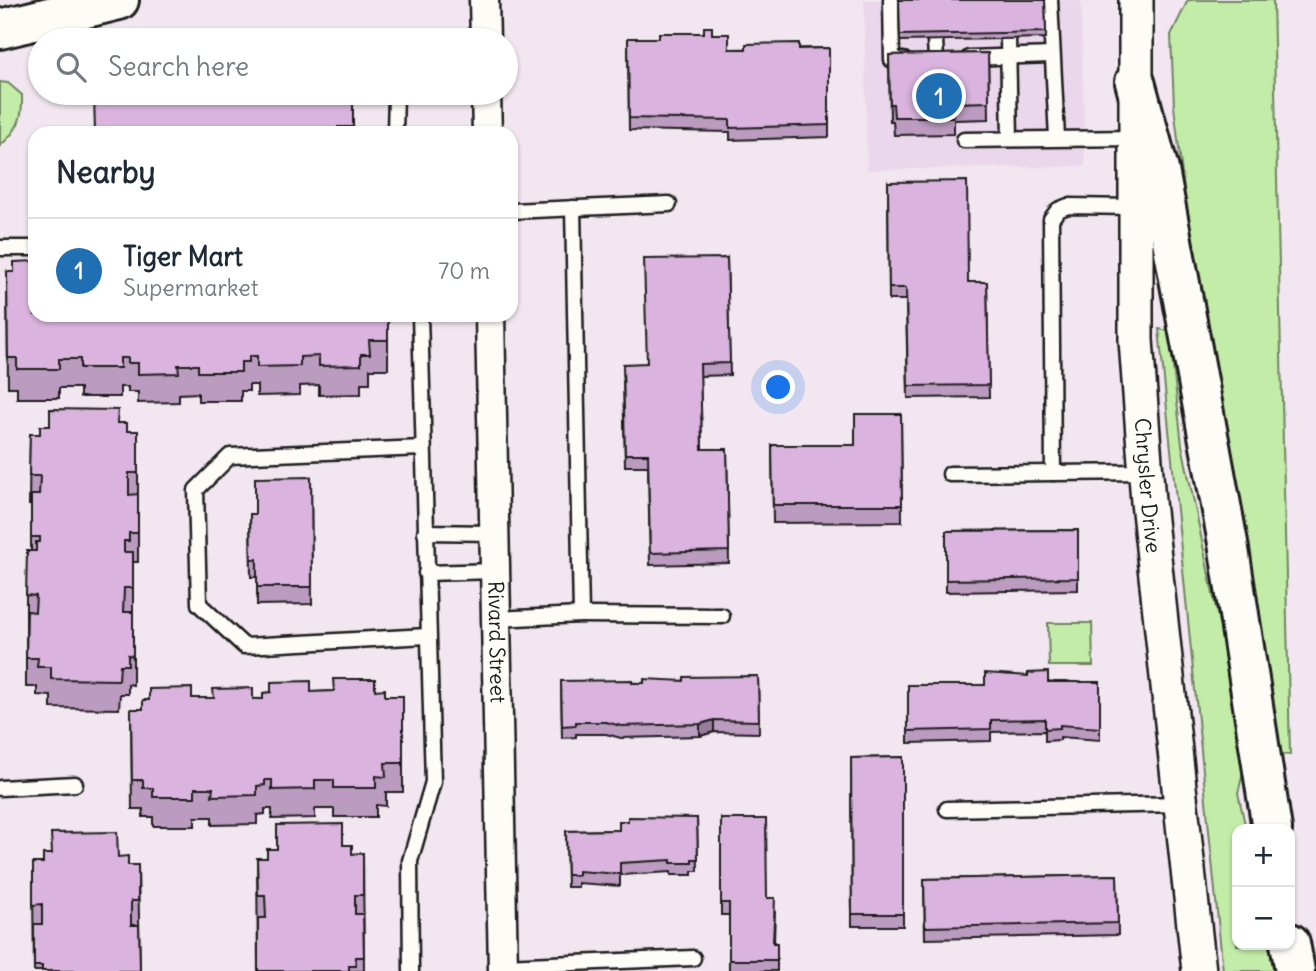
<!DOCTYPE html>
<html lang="en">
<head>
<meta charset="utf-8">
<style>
	body { margin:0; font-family:Delius,sans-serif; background:#f6f6f7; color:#1f2937 }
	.controls { position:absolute; right:21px; bottom:21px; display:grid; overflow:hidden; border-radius:14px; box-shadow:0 2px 5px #0004 }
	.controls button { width:63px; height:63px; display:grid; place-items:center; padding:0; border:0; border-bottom:2px solid #e0e1e3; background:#fff; color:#1f2937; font:35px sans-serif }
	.you { position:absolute; left:779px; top:388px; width:24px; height:24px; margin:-18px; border:5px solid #fff; border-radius:50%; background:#1a73e8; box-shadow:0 0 0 10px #1a73e833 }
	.badge { display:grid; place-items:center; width:46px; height:46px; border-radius:50%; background:#1f6fb2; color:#fff; font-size:23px; font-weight:700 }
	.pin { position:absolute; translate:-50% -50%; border:4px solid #fff; box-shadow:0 2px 7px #0006 }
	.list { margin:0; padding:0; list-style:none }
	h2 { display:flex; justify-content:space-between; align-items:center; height:91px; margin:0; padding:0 28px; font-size:30px }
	h2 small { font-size:23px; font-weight:400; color:#747a83 }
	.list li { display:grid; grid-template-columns:46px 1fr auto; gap:21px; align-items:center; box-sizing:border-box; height:105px; padding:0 28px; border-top:2px solid #e0e1e3 }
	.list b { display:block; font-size:26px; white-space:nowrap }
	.list p { margin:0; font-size:23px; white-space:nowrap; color:#747a83 }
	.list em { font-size:23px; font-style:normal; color:#747a83 }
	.icon { flex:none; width:38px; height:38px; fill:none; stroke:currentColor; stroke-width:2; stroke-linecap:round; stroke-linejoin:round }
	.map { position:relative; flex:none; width:1316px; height:971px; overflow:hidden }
	.search { position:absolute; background:#fff; box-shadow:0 2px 5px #0004; left:28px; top:28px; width:490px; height:77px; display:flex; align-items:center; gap:18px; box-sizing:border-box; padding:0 24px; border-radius:38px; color:#747a83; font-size:26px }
	.panel { position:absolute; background:#fff; box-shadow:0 2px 5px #0004; left:28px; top:126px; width:490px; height:196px; border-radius:21px }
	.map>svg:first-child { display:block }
	.built { fill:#ebd7eb }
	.green { fill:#c3eca8; stroke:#708462; stroke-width:2 }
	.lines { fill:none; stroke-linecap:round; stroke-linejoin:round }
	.service-casing { stroke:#1c1c1c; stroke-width:19 }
	.minor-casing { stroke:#1c1c1c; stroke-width:33 }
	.tertiary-casing { stroke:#1c1c1c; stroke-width:38 }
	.secondary-casing { stroke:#1c1c1c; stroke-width:44 }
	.motorway-casing { stroke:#1c1c1c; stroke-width:44 }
	.service { stroke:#fdfcf7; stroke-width:14 }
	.minor { stroke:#fdfcf7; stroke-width:28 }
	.tertiary { stroke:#fdfcf7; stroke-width:33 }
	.secondary { stroke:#fdfcf7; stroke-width:38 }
	.motorway { stroke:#fdfcf7; stroke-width:38 }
	.wall { fill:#bb9bbf; stroke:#1c1c1c; stroke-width:2 }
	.shaded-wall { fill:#997e9b; stroke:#1c1c1c; stroke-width:2 }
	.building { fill:#dab4de; stroke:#1c1c1c; stroke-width:2 }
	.labels { text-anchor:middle; stroke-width:7; stroke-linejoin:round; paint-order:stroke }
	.street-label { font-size:21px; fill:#1c1c1c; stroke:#fdfcf7 }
</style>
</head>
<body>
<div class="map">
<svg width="1316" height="971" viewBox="0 0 1316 971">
	<rect width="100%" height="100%" fill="#f2e6f0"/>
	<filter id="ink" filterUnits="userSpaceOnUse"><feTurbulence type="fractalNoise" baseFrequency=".0143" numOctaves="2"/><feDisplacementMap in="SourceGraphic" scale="14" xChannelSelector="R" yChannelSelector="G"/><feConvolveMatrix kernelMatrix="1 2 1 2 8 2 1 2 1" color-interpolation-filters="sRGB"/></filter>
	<g filter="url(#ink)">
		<path class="built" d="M864,0h217l4,166 -218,4z"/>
		<g class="green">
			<path d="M1188,0h85l17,755 -13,-1 -88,-521 -15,-127 -3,-71z"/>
			<path d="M0,82l8,1 14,12c1,24 -4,35 -22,51z"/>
			<path d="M1159,329l10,2 13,114 65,312 -9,36 8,36h-9v116h32l5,26h-51z"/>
			<path d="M1048,623h44l1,43h-44z"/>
		</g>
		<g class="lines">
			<g class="service-casing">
				<g id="service">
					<path d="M891,0l1,60h12"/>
					<path d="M1050,0l7,138"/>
					<path d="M1008,39l2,100"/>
					<path d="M935,40l1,19"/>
					<path d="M969,58l83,-3"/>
					<path d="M395,133l1,-40"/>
					<path d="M964,140l172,-2"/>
					<path d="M511,211l158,-7"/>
					<path d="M0,248h35"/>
					<path d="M423,448l-193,8 -34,34 3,114 45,42 183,-10"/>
					<path d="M1053,473l-2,-254 7,-9 10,-4 67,1"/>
					<path d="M950,474l196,-2"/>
					<path d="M425,532l69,1"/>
					<path d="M426,573l69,-2"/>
					<path d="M581,615l141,1"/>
					<path d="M496,619l85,-4 -8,-407"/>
					<path d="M0,788l75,-4"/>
					<path d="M947,809l234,-5"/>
					<path d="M503,966l190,-8"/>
					<path d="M411,971l-1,-110 23,-79 -13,-467"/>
				</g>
			</g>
			<g class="minor-casing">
				<g id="minor">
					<path d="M484,0l1,40"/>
					<path d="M486,93l1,40"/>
					<path id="s1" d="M490,315l13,656"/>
				</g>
			</g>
			<g class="tertiary-casing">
				<g id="tertiary">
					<path id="s2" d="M1136,0v340l12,162 51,469"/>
				</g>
			</g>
			<g class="secondary-casing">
				<path id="secondary" d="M0,29l119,-29"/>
			</g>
			<g class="motorway-casing">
				<g id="motorway">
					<path d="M1135,82l24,88 69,373 44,286"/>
					<path d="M1290,943l5,28"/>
				</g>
			</g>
			<use href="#service" class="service"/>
			<use href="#minor" class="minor"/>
			<use href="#tertiary" class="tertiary"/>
			<use href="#secondary" class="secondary"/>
			<use href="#motorway" class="motorway"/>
		</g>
		<g class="wall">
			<path d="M899,0h146l1,38 -146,3z"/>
			<path d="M712,34l17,15 100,-1v89l-99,3v-8l-101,-2 -1,-92h31z"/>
			<path d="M988,53l1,66 -35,1v14l-60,1 -1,-14h-3l-1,-66z"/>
			<path d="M353,93v40h-258z"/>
			<path d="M888,182l80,100h19l2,115 -81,1 -2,-98h-17z"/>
			<path d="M727,258l3,117 -30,1 2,73h25l2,114 -79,2 -2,-99h-23l-2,-90 23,-13z"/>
			<path d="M7,272l28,43h353v54h-18v14h-9v11l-42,1v-10l-19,1v9l-43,1v-11h-8v6h-8v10h-43v-8l-19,1v8l-41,1v-11h-10v-5h-8v10h-40v-9h-21v10h-42v-11h-9z"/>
			<path d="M901,414l1,108 -129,1 -1,-78h83z"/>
			<path d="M118,423l9,8h11v131h-5v123l-5,-1v10h-8l-1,15 -68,-1v-12l-14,-1v-8h-11v-92l5,-44v-46h-2l1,-71h10l10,-8z"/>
			<path d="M311,477l1,127 -55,1v-28h-6l-1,-63h5z"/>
			<path d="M1078,530v60l-132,2v-61z"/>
			<path d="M758,676l1,57 -45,-1 -14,4 -79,2 -15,-4h-30v3l-14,1 -1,-57 83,2z"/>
			<path d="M1048,682h52v58l-40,-3v3l-15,1v-10l-54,1v9l-83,2v-58h77z"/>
			<path d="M375,690l10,6h18v96h-17v14l-10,-1v12h-42v-8h-19v9l-43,1v-10h-7v5l-8,1v9l-45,1v-8h-17v9h-42v-9h-10v-8h-11l-1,-100h12l6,-9 43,-2 71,1 48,-7z"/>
			<path d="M903,757v169h-51l-1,-168z"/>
			<path d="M697,818l1,53h-6v4h-21v-3l-51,3v11l-42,-3v4h-11l-1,-56 53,-1z"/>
			<path d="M721,819l46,79 8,12 -1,33h3v28h-48v-56h-8z"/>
			<path d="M277,825l66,20 9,9 11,-1 1,118h-106l-1,-113h10l10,-9z"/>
			<path d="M118,857l10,8h10l2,106h-106l-1,-79z"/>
			<path d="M1117,875l1,60 -193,4 -1,-60z"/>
		</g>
		<path class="shaded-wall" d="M714,720v12l-14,4v-12z"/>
		<g class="building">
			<path d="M899,0h146l1,32 -146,3z"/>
			<path d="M704,27h8v7h17v15h17v-5l53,-1v6l30,-1v77l-99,3v-8l-101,-2 -1,-80h31v-5h45z"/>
			<path d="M988,53l1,49 -35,1v14h-60l-1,-13h-3l-1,-49z"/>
			<path d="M94,93h259v34h-15v6h-243z"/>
			<path d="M967,181l1,101h19l2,103 -81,1 -2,-98h-17l-1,-106z"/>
			<path d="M727,258l3,105 -30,1 2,85h25l2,102 -79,2 -2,-99h-23l-2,-90 24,-1 -3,-104z"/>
			<path d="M35,261v54h353v25h-19l1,14h-9v11l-42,1v-10l-19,1v9l-43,1v-11h-8v6h-8v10h-43v-7h-20l1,8 -41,1v-11h-10v-5h-8v10h-40v-9h-21v10h-42v-11h-9l-1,-86h7v-10z"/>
			<path d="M50,409l68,1 -1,13h10v8h11v42h-9v22l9,-1v39h-9v8h-5v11h9v36h-9l-1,24h10v44l-5,-1v10h-8l-1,15 -68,-1v-12h-14l1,-9h-12l1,-47 8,1 1,-16 -10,-1 1,-44h9v-9h4v-5h-9v-42h8l1,-19h-11l1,-42h10v-8h10z"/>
			<path d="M855,414h46l1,91h-129l-1,-60h83z"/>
			<path d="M311,477l1,110h-55v-28h-6l-1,-45h5v-36z"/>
			<path d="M1078,530v48l-132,2v-49z"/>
			<path d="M1048,672v10h52v46l-40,-3v3l-15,1v-10l-54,1v9l-83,2v-46h77v-12l43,3v-3z"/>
			<path d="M758,676l1,45 -45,-1 -14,4 -79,2 -15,-4h-30v3l-14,1 -1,-45 71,-1v3h12v-4l40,2v-4z"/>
			<path d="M333,679h42v11l10,-1v7h18v67h-18l1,14 -10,-1v12h-42v-8h-19v9l-43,1v-10h-7v5l-8,1v9l-45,1 1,-8h-18v9h-42v-9h-10v-8h-11l-1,-71h12v-9h6v-11l43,-1v10h22l-1,-9 40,-1v11h10v-6l8,-1v-10l40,-1v11l23,-1z"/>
			<path d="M903,757v157h-51l-1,-156z"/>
			<path d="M628,817l69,1 1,41h-6v4h-21v-3l-51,3v11l-42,-3v4h-11l-1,-44 53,-1v-9h9z"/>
			<path d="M721,819h45l1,79h8l-2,45h4v17h-48v-57h-8z"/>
			<path d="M343,824v21h9v9l11,-1v42h-8v19h8l1,43h-8v9h-7v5h-91v-53h8l-1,-23h-7l-1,-37h10v-9h10v-24z"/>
			<path d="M117,832l1,25 10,-1v9h10v36h-7v24h8l1,46h-98v-5h-8v-42h8v-20l-9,1v-42h10v-9h9l-1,-21z"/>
			<path d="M1117,875l1,48 -193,4 -1,-48z"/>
		</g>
	</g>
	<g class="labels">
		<g class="street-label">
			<text dy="7" stroke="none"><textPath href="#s2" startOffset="486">Chrysler Drive</textPath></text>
			<text dy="7" stroke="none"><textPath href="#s1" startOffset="327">Rivard Street</textPath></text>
		</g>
	</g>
</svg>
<div class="controls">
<button>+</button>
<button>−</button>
</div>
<div class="you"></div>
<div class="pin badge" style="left:939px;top:96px">1</div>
<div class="search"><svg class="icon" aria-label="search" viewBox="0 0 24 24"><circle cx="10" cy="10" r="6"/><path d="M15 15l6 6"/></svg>Search here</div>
<section class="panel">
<h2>Nearby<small></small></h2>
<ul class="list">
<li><span class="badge">1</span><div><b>Tiger Mart</b><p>Supermarket</p></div><em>70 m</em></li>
</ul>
</section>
</div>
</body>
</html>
